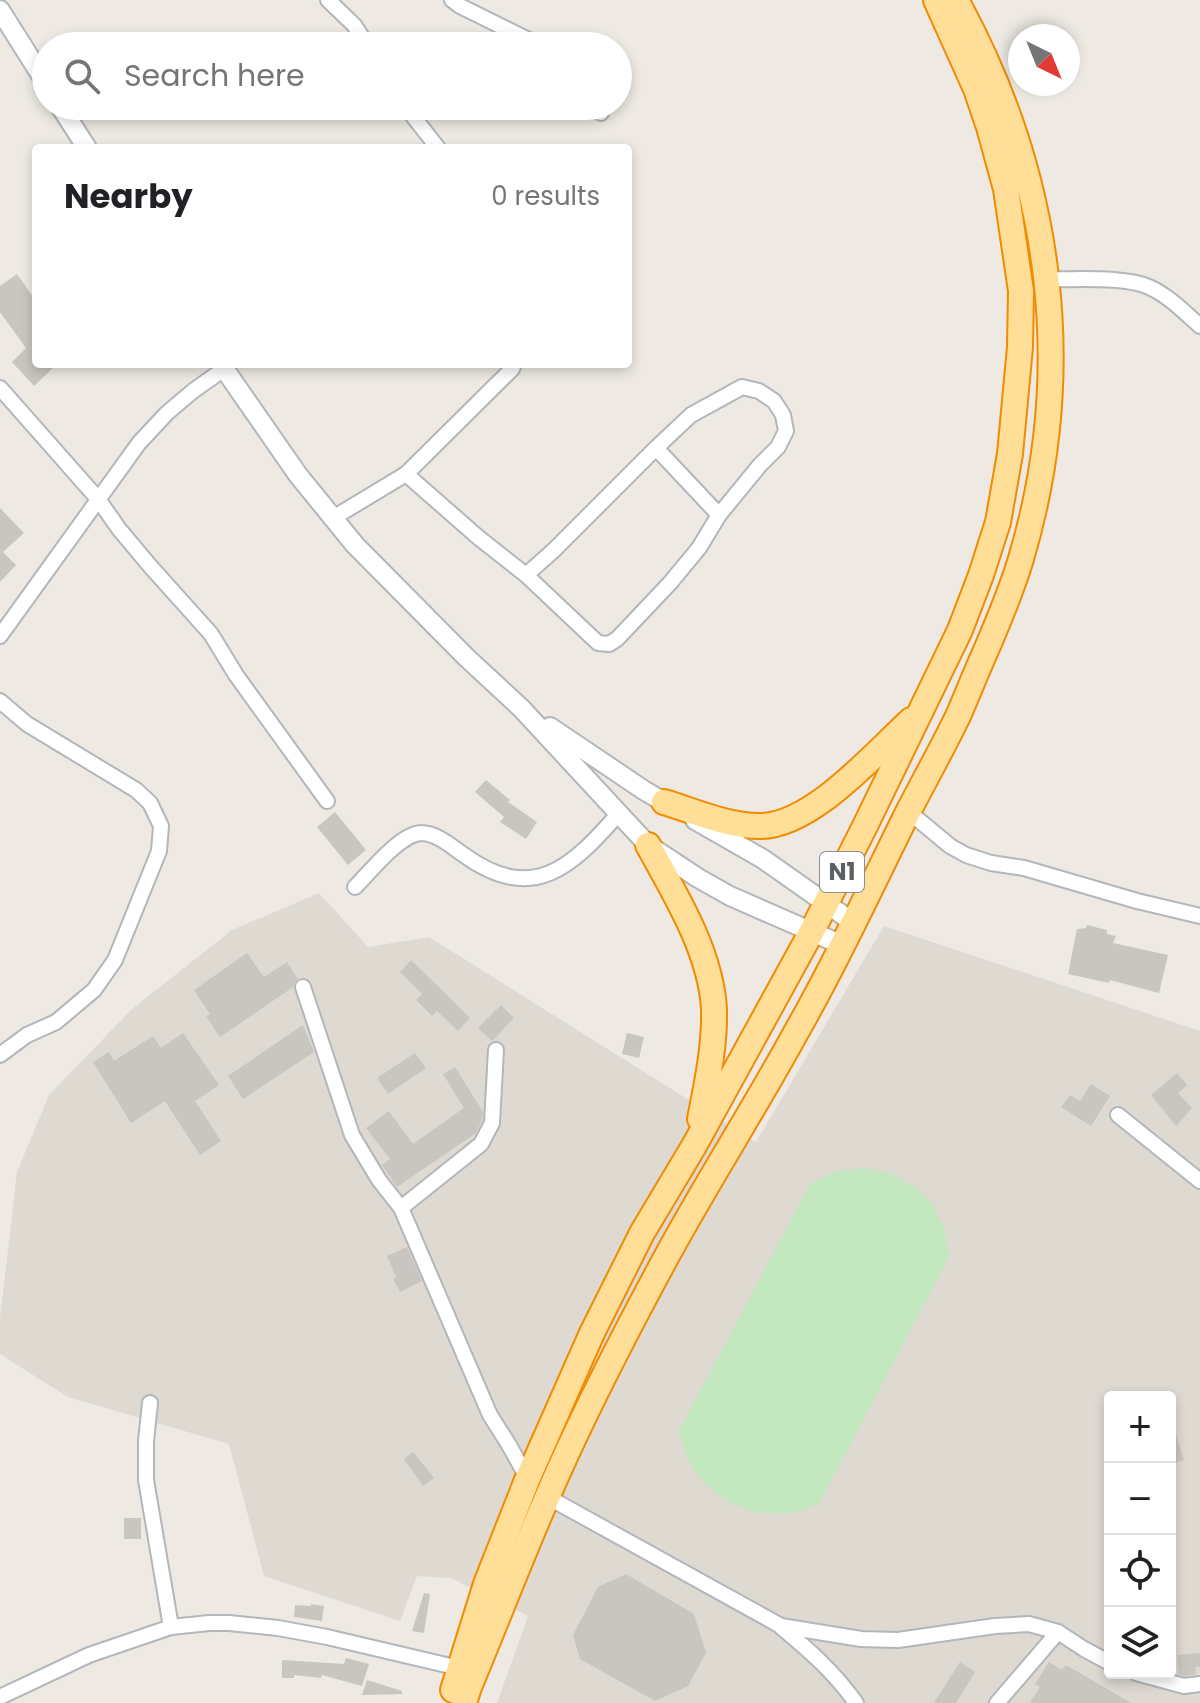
<!DOCTYPE html>
<html lang="en">
<head>
<meta charset="utf-8">
<style>
	body { margin:0; font-family:Poppins,sans-serif; background:#f6f6f6; color:#202124 }
	.controls { position:absolute; right:24px; bottom:24px; display:grid; overflow:hidden; border-radius:8px; box-shadow:0 4px 12px #0003 }
	.controls button { width:72px; height:72px; display:grid; place-items:center; padding:0; border:0; border-bottom:2px solid #e0e0e0; background:#fff; color:#202124; font:40px sans-serif }
	.compass { position:absolute; left:1008px; top:24px; width:72px; height:72px; border-radius:50%; background:#fff; box-shadow:0 4px 12px #0003; rotate:137deg }
	.list { margin:0; padding:0; list-style:none }
	h2 { display:flex; justify-content:space-between; align-items:center; height:104px; margin:0; padding:0 32px; font-size:34px }
	h2 small { font-size:26px; font-weight:400; color:#757577 }
	.icon { flex:none; width:44px; height:44px; fill:none; stroke:currentColor; stroke-width:2; stroke-linecap:round; stroke-linejoin:round }
	.map { position:relative; flex:none; width:1200px; height:1703px; overflow:hidden }
	.search { position:absolute; background:#fff; box-shadow:0 4px 12px #0003; left:32px; top:32px; width:600px; height:88px; display:flex; align-items:center; gap:20px; box-sizing:border-box; padding:0 28px; border-radius:44px; color:#757577; font-size:30px }
	.panel { position:absolute; background:#fff; box-shadow:0 4px 12px #0003; left:32px; top:144px; width:600px; height:224px; border-radius:8px }
	.map>svg:first-child { display:block }
	.education { fill:#ded9d1; fill-rule:evenodd }
	.green { fill:#c3e7be }
	.building { fill:#c9c5c0 }
	.lines { fill:none; stroke-linecap:round; stroke-linejoin:round }
	.minor-casing { stroke:#b3b6ba; stroke-width:18 }
	.tertiary-casing { stroke:#b3b6ba; stroke-width:22 }
	.trunk-casing { stroke:#f18b00; stroke-width:28 }
	.minor { stroke:#fff; stroke-width:14 }
	.tertiary { stroke:#fff; stroke-width:18 }
	.trunk { stroke:#ffde98; stroke-width:24 }
	.labels { text-anchor:middle; stroke-width:8; stroke-linejoin:round; paint-order:stroke }
	.shield { fill:#fff; stroke:#8c9092; stroke-width:2 }
	.shield-label { font-size:24px; font-weight:bold; fill:#5b6064 }
</style>
</head>
<body>
<div class="map">
<svg width="1200" height="1703" viewBox="0 0 1200 1703">
	<rect width="100%" height="100%" fill="#eeeae3"/>
	<path class="education" d="M319,893l49,54 61,-10 327,205 128,-216 316,105v672h-703l31,-87 -77,-38 -34,-2 -17,45 -136,-45 -35,-132 -161,-47 -68,-43v-35l17,-147 32,-77 83,-86 100,-79zM1110,1397h60v276h-60z"/>
	<path class="green" d="M862,1168l28,5 24,13 19,19 12,25 4,27 -130,247c-10,3 -21,8 -30,9 -41,5 -81,-16 -100,-52 -4,-9 -7,-20 -10,-30l131,-247 25,-12z"/>
	<g class="building">
		<path d="M17,274l19,27v63h21l-23,22 -22,-24 14,-14 -26,-36v-26z"/>
		<path d="M0,508l24,25 -21,19 13,13 -16,17z"/>
		<path d="M486,780l24,20 -2,2 29,20 -11,17 -26,-17 4,-5 -29,-25z"/>
		<path d="M335,812l31,38 -18,15 -31,-38z"/>
		<path d="M1087,925l20,5v4l9,2 -3,7 55,12 -9,38 -49,-13 -1,3 -41,-9 9,-45 9,-1z"/>
		<path d="M247,953l17,24 23,-15 11,17 -3,2 -2,6 -73,50 -14,-21 4,-2 -16,-24z"/>
		<path d="M411,960l59,58 -12,13 -21,-20 -5,5 -16,-16 6,-6 -22,-22z"/>
		<path d="M501,1005l13,13 -22,23 -14,-13z"/>
		<path d="M303,1025l11,27 -71,47 -15,-23z"/>
		<path d="M183,1033l36,52 -24,16 26,40 -21,14 -35,-54 -34,22 -38,-61 16,-10 5,9 39,-25 8,12z"/>
		<path d="M627,1033l17,4 -5,21 -17,-4z"/>
		<path d="M415,1053l11,15 -38,26 -11,-16z"/>
		<path d="M455,1067l28,45 -1,8 -6,13 -79,54 -15,-22 8,-6 -24,-31 23,-17 24,33 51,-36 -21,-34z"/>
		<path d="M1177,1073l10,12 -9,8 14,15 -16,18 -25,-31z"/>
		<path d="M1091,1084l19,12 -19,30 -30,-19 9,-12 10,6z"/>
		<path d="M407,1247l15,34 -22,11 -7,-13 3,-2 -9,-21z"/>
		<path d="M1170,1425h3l11,35 -14,4z"/>
		<path d="M413,1452l21,26 -11,8 -19,-27z"/>
		<rect x="124" y="1518" width="17" height="21"/>
		<path d="M626,1574l68,40 12,39 -18,33 -33,15 -75,-42 -7,-24 25,-48z"/>
		<path d="M424,1593l6,1 -6,39 -12,-2z"/>
		<path d="M311,1604l13,2 -2,15 -28,-4 1,-12 16,1z"/>
		<path d="M1200,1653v14h-5l1,7 -11,2 -6,-2 -2,-19z"/>
		<path d="M346,1658l23,6 -7,22 -40,-11 -1,3 -27,-3v3h-12v-18l62,4z"/>
		<path d="M960,1662l15,10 -19,31h-22z"/>
		<path d="M1049,1662l13,8 4,-5 65,38h-101l10,-16 -5,-3z"/>
		<path d="M367,1680l35,11v3l-40,1z"/>
	</g>
	<g class="lines">
		<g class="minor-casing">
			<g id="minor">
				<path d="M328,0l26,25 14,21"/>
				<path d="M452,0l8,6 81,40"/>
				<path d="M405,106l33,42"/>
				<path d="M595,106l6,7"/>
				<path d="M1048,279c27,1 77,-3 101,8 20,9 35,25 51,39"/>
				<path d="M0,388l98,111 21,30 31,37 61,68 25,41 91,126"/>
				<path d="M656,448l63,67"/>
				<path d="M406,474l73,64 47,37 28,-25 102,-102 35,-33 51,-28 17,4 15,10 9,14 3,16 -8,16 -18,18 -41,50 -20,33 -29,35 -53,56 -8,5 -11,-1 -72,-68"/>
				<path d="M333,518l73,-44 106,-105 2,-5"/>
				<path d="M0,636l139,-193 28,-30 26,-22 31,-22"/>
				<path d="M0,701l27,23 109,66 14,13 11,23 -2,25 -44,109 -21,30 -38,32 -29,13 -27,20"/>
				<path d="M909,812l41,34 16,9 25,8 33,5 113,33 63,15"/>
				<path d="M355,887c15,-15 45,-53 66,-54 16,0 31,14 43,22 69,50 108,12 155,-42"/>
				<path d="M303,987l49,148 27,45 22,28"/>
				<path d="M496,1050l-4,73 -11,21 -80,64 89,207 19,30 20,36"/>
				<path d="M1118,1115l82,66"/>
				<path d="M150,1403l-4,38v39l25,147"/>
				<path d="M544,1495l237,131 80,13 37,1 97,-14 34,-2 29,8 26,17 26,14"/>
				<path d="M781,1627c28,23 54,46 75,76"/>
				<path d="M1136,1673l48,13 16,-2"/>
				<path d="M0,1697l89,-42 82,-28 38,-4h20l49,5 49,9 132,31"/>
				<path d="M997,1703l61,-71"/>
			</g>
		</g>
		<g class="tertiary-casing">
			<g id="tertiary">
				<path d="M0,10l46,73"/>
				<path d="M60,106l27,42"/>
				<path d="M221,364l77,111 57,70 112,113 54,50 127,137 50,33 32,18 112,49"/>
				<path d="M550,727l95,64 28,16"/>
				<path d="M695,820l68,39 91,64"/>
			</g>
		</g>
		<g class="trunk-casing">
			<g id="trunk">
				<path d="M664,802c30,9 63,24 95,24 52,1 115,-72 152,-106"/>
				<path d="M648,845c27,49 63,107 66,164 1,37 -7,74 -14,110"/>
				<path d="M453,1690l33,-106 41,-104 65,-147 50,-100 52,-87 118,-215 53,-105 95,-196 21,-55 17,-53 12,-68 10,-107 1,-56 -15,-102 -17,-62 -13,-38 -40,-89"/>
				<path d="M464,1703l5,-16c26,-62 50,-125 77,-187 36,-85 79,-167 123,-248 40,-73 85,-143 125,-216 41,-72 76,-147 113,-222 17,-33 35,-65 51,-98 10,-23 19,-46 29,-68 12,-28 24,-57 33,-86 58,-192 32,-387 -64,-562"/>
			</g>
		</g>
		<use href="#minor" class="minor"/>
		<use href="#tertiary" class="tertiary"/>
		<use href="#trunk" class="trunk"/>
	</g>
	<g class="labels">
		<rect class="shield" x="820" y="852" width="44" height="40" rx="6"/>
		<g class="shield-label">
			<text x="842" y="880">N1</text>
		</g>
	</g>
</svg>
<div class="controls">
<button>+</button>
<button>−</button>
<button><svg class="icon" aria-label="locate" viewBox="0 0 24 24"><circle cx="12" cy="12" r="6"/><path d="M12 2v4M12 18v4M2 12h4M18 12h4"/></svg></button>
<button><svg class="icon" aria-label="layers" viewBox="0 0 24 24"><path d="M12 4l9 5-9 5-9-5zM3 14l9 5 9-5"/></svg></button>
</div>
<svg class="compass" viewBox="-18 -18 36 36"><path d="M0-13l5 13h-10z" fill="#e53935"/><path d="M0 13l5-13h-10z" fill="#757577"/></svg>
<div class="search"><svg class="icon" aria-label="search" viewBox="0 0 24 24"><circle cx="10" cy="10" r="6"/><path d="M15 15l6 6"/></svg>Search here</div>
<section class="panel">
<h2>Nearby<small>0 results</small></h2>
<ul class="list">
</ul>
</section>
</div>
</body>
</html>
